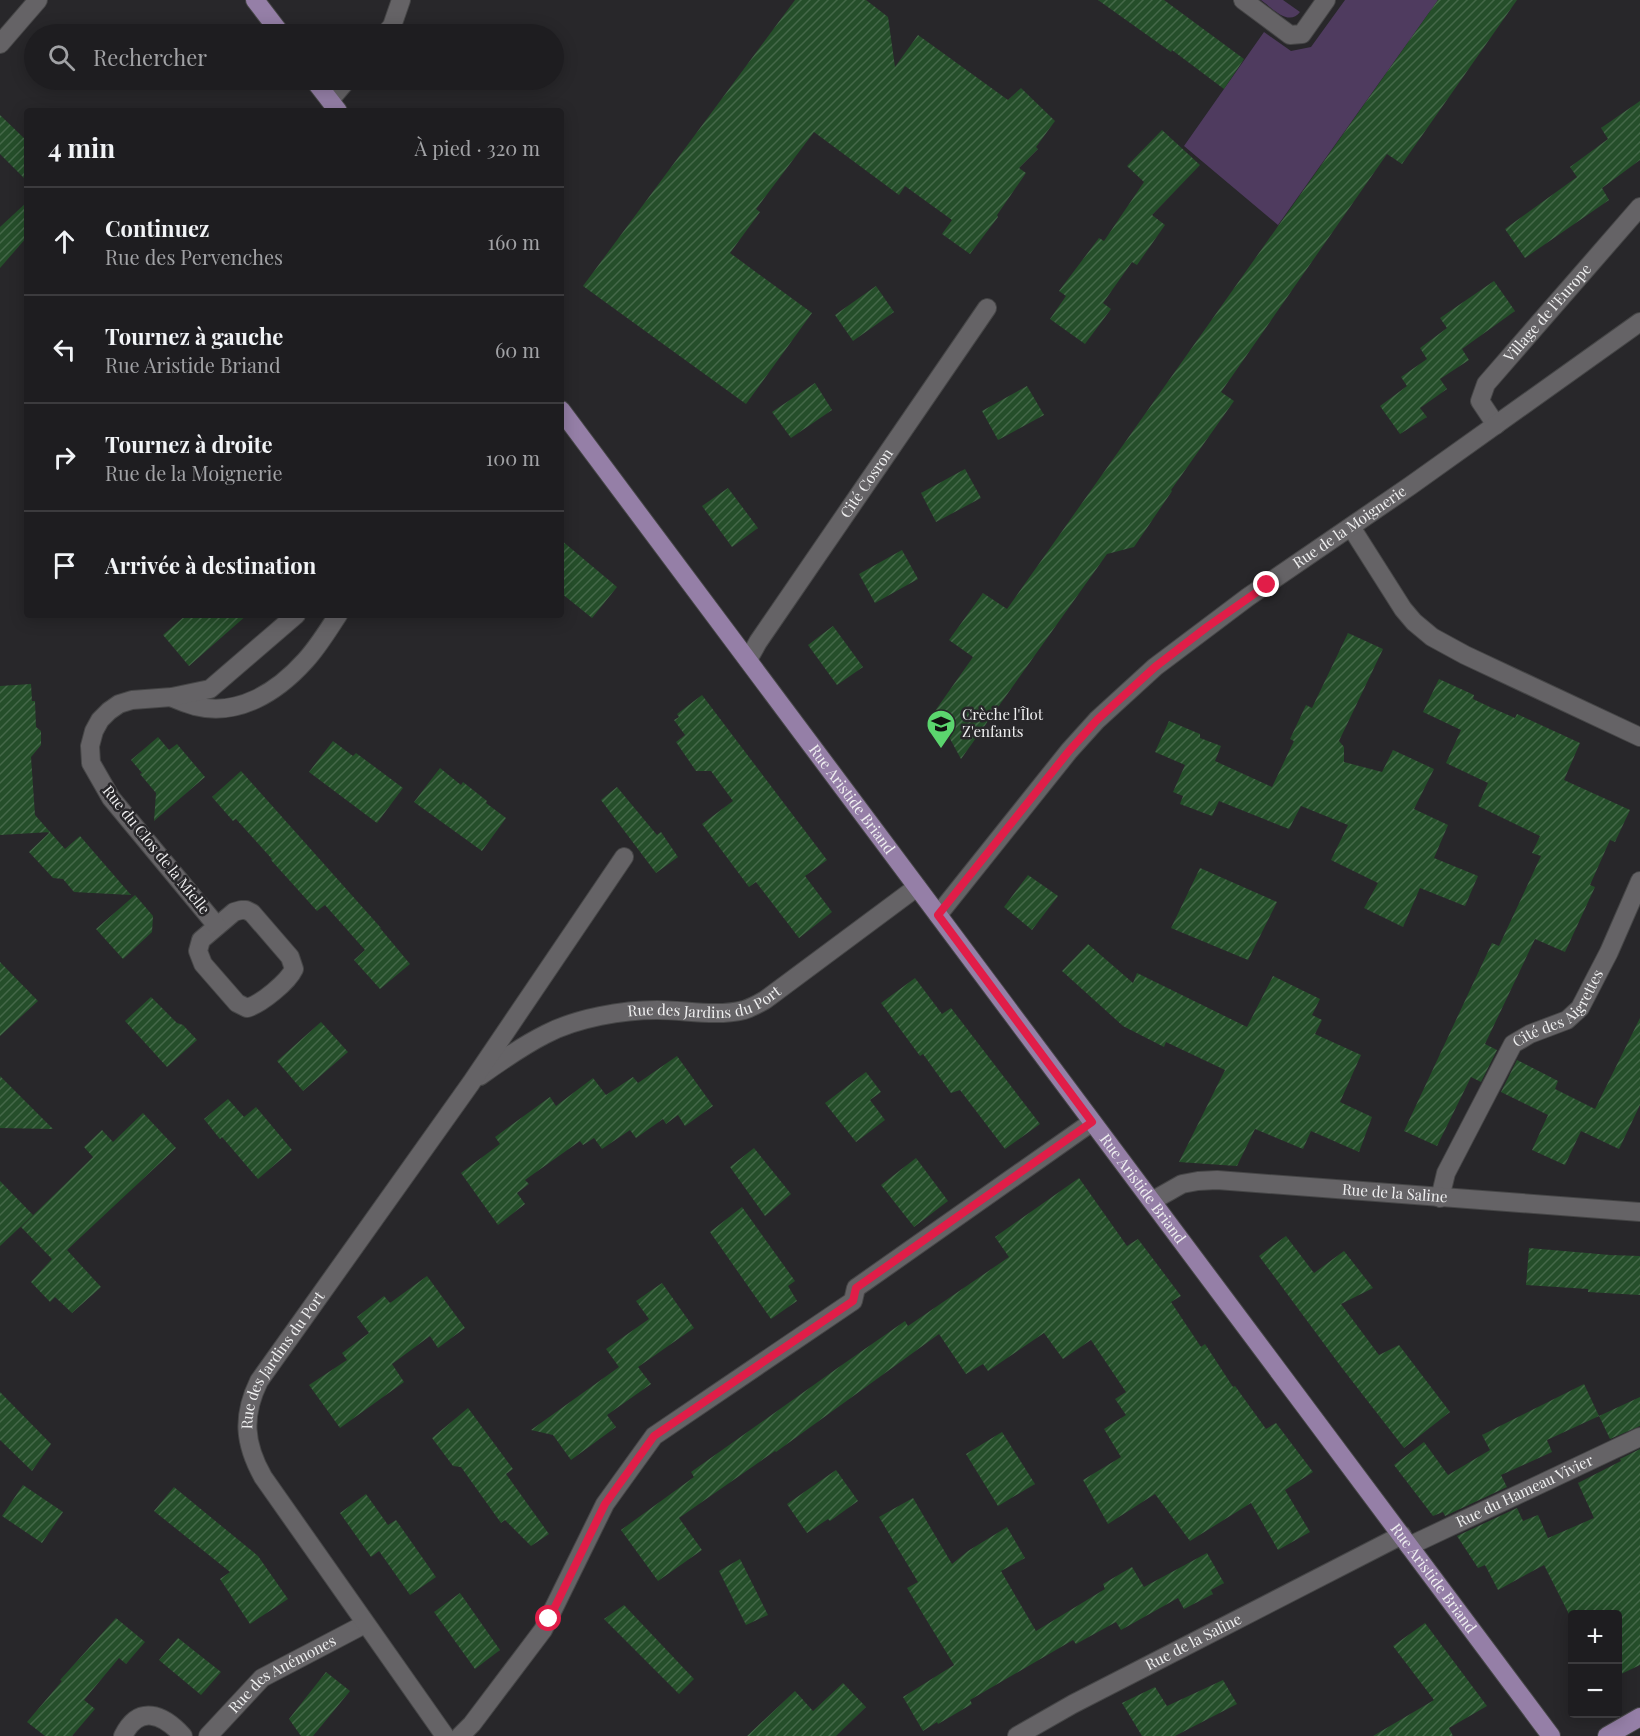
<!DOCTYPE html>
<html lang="fr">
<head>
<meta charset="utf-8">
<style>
	body { margin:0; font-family:"Playfair Display",serif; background:#2b2a2d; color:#f1f3f6 }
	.controls { position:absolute; right:18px; bottom:18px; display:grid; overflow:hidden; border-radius:6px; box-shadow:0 3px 15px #0003 }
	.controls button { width:54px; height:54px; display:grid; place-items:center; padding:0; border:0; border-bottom:2px solid #3c3b3e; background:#1e1d20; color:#f1f3f6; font:30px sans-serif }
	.stop { position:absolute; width:18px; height:18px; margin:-14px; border:4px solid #e11d48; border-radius:50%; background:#fff }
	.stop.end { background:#e11d48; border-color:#fff; box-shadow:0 2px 6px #0008 }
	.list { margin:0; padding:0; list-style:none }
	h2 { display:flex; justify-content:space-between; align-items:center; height:78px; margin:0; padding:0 24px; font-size:26px }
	h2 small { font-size:20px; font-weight:400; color:#a1a2a5 }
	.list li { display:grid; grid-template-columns:39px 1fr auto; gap:18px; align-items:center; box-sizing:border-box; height:108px; padding:0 24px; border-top:2px solid #3c3b3e }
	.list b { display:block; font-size:22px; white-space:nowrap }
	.list p { margin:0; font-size:20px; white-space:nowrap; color:#a1a2a5 }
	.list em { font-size:20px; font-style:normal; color:#a1a2a5 }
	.icon { flex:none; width:33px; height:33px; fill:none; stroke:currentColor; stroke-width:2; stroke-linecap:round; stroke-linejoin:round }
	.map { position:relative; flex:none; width:1640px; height:1736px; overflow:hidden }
	.search { position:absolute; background:#1e1d20; box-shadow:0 3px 15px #0003; left:24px; top:24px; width:540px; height:66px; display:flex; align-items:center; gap:15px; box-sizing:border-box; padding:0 21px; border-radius:33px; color:#a1a2a5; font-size:22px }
	.panel { position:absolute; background:#1e1d20; box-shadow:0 3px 15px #0003; left:24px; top:108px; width:540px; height:510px; border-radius:6px }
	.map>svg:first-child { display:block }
	.green { fill:#4f3b5f }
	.building { fill:url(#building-hatch) }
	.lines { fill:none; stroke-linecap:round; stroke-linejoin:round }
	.minor-casing { stroke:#464647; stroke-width:20 }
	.major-casing { stroke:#464647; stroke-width:20 }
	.minor { stroke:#656366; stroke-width:18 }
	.major { stroke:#957fa7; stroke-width:18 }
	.route { stroke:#e11d48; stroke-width:8 }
	.labels { text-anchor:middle; stroke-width:5; stroke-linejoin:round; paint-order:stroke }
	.street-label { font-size:15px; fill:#efeff0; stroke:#28272a }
	.poi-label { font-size:15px; fill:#efeff0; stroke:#28272a; text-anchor:start }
</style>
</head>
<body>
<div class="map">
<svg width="1640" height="1736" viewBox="0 0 1640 1736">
	<defs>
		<pattern id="building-hatch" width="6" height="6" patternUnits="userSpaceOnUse" patternTransform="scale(1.5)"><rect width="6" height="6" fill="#254e2a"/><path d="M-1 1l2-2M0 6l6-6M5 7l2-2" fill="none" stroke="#456849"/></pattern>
	</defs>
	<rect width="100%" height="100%" fill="#28272a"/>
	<g class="green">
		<path d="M1261,0h22l17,12c-11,15 -28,-4 -39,-12z"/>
		<path d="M1345,0h93l-160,225 -94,-79 80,-114 27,19 20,-4z"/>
	</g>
	<g class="building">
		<path d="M795,0h71l22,17 7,50 23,-32 90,65 13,-12 34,33 -19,26 2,2 -19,19 7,5 -29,42 1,2 -28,37 -28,-20 10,-14 -47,-34 -6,9 -85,-63 -58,77 4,3 -30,41 82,60 -66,91 -163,-118z"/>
		<path d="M1098,0h66l80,59 -20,30 -52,-39 -1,2z"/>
		<path d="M1438,0h79l-115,164 -15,-10 -166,238 13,9 -63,89 1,1 -38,56 -27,7 -146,205 -26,-48 38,-54 -24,-17 34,-47 24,16z"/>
		<path d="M1640,101v59l-38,28 7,12 -84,58 -20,-29 72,-52 -7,-10 38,-28 -7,-11z"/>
		<path d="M0,115l27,26v40l-27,-27z"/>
		<path d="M1162,130l38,35 -48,50 13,10 -28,40 -5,-3 -29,41 8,6 -26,35 -35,-25 16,-23 -7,-5 40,-53 5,3 40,-59 -17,-16z"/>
		<path d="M27,202v35l-27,31v-41z"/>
		<path d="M1494,281l21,30 -53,38 7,11 -29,19 7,10 -27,19 7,9 -27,17 -20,-28 27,-20 -6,-9 26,-18 -7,-11 27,-20 -7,-10z"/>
		<path d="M876,286l18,26 -41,29 -18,-26z"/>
		<path d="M815,383l17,27 -41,28 -19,-26z"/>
		<path d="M1027,386l17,29 -46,25 -16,-29z"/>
		<path d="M965,469l16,29 -45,24 -15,-29z"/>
		<path d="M728,488l30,40 -26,19 -30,-41z"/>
		<path d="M561,540l56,47 -25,31 -31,-25z"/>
		<path d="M902,550l16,29 -43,24 -16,-29z"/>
		<path d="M186,615h61l-58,51 -26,-31z"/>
		<path d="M833,626l30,41 -26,18 -29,-40z"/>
		<path d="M1348,633l35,16 -44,92 5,6v15l38,10 11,-22 41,19 -20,40 34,16 -14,33 44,18 -13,30 -45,-18 -17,39 -39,-19 14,-25 -47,-23 17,-35 -47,-19 -12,23 -70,-28 -7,15 -32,-12 3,-8 -10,-4 12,-27 -30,-13 14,-31 31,13v4l21,8 -6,15 57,26 22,-46 -4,-2 16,-34 6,3z"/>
		<path d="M1439,679l35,16 -1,4 19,9 23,10 2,-4 63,29 -16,37 66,30 -15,32 -5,-2 -20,45 5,2 -30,65 -30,-13 -50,105 12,6 -16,32 -10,-5 -34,69 -33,-15 88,-188 7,3 42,-90 -9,-3 8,-17 -62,-30 10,-23 -42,-20 15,-33 -38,-18z"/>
		<path d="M31,684l1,17h3l1,26 5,4v14l-10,12 4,58 30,34 15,-13 51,59 -57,-3 -11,-13 -10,-1 -24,-26 21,-20 -50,3v-149z"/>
		<path d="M702,695l125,165 -22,16 27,36 -33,26 -43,-56 -7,5 -47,-63 31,-23 -22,-30h-15l-20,-29 9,-7 -11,-15 5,-3 -2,-3z"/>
		<path d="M158,737l11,13 8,-6 28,33 -51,44 2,-28 -16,-19 2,-1 -11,-13z"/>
		<path d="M333,741l20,15 3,-3 47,35 -26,35 -68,-51z"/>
		<path d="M440,768l21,17 2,-3 24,19 -1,2 20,15 -24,33 -68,-49z"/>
		<path d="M241,771l140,157h-1l30,36 -30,25 -26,-29 11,-10 -40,-45 -8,6 -46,-51 1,-1 -36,-40 -3,2 -21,-24z"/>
		<path d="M617,787l40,48 4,-3 17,25 -22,16 -55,-73z"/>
		<path d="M1200,868l77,34 -29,58 -77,-32z"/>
		<path d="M1028,875l30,21 -26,34 -28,-23z"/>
		<path d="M135,895l18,21 -1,16 -29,27 -27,-30z"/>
		<path d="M1088,944l45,39 4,-10 110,54 26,-51 47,23 -8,16 10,5 -7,14 46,21 -21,47 32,15 -13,35 -48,-21 -8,18 -48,-20 -18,37 -58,-4 46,-92 -59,-28 -2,5 -41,-21 -61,-55z"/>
		<path d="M0,962l38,39 -38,35z"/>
		<path d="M915,978l27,36 9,-6 89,116 -35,25 -45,-59 -9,3 -28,-39 -3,2 -39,-53z"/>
		<path d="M151,997l26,26 6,2 14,15 -30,27 -42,-46z"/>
		<path d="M1640,1018v87l-21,44 -38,-18 -16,34 -33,-15 16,-35 -47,-23 16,-32 41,21 -3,8 40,20z"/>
		<path d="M321,1022l27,30 -45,39 -26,-30z"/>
		<path d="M677,1056l36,50 -28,20 -7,-11 -12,9 -3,-5 -27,19 -6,-8 -28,19 -8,-11 -11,7 -3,-4 -55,39 4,4 -12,9 8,11 -27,21 -37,-52 39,-29 -5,-7 55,-40 6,9 37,-28 13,17 27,-18 5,6z"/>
		<path d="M866,1072l15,20 -11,8 15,20 -29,22 -31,-39z"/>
		<path d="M0,1076l53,53 -53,-1z"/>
		<path d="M228,1099l16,18 12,-10 36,43 -34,29 -36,-42 -2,2 -16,-20z"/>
		<path d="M143,1113l33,35 -109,102 34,37 -29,26 -17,-16 -5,5 -19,-20 21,-23 -31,-32 72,-70 -9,-10 18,-17 11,12z"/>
		<path d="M754,1148l37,46 -26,22 -35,-49z"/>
		<path d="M916,1158l32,43 -34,26 -33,-42z"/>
		<path d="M1079,1178l48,68 11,-7 43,57 -10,6 30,45 4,-3 28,43 2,-1 31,43 10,-6 37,49 -28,18 25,42 -32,18 -27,-47 -61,38 -35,-47 -47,30 -25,-44 38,-23 -17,-28 22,-14 -11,-16 11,-7 -35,-52 -28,19 -19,-26 -56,38 -5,-7 -17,10 -27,-40 -163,118 -1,-1 -96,67 23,32 -44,31 -37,-51 73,-53 -3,-5 148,-105 66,-46 3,5 101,-69 -14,-20z"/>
		<path d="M0,1181l33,34 -33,31z"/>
		<path d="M742,1207l53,74 -7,5 9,15 -26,18 -61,-87z"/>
		<path d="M1286,1236l28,37 30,-22 29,37 -32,16 38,51 20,-10 51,67 -46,36 -62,-80 -83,-112z"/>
		<path d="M1529,1248l81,7 30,1v39l-52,-3v-3l-62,-4z"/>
		<path d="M427,1276l38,52 -27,20 -8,-12 -38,28 12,18 -64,46 -31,-43 38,-25 -5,-7 27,-20 -12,-16 27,-21 6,7z"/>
		<path d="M662,1283l32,45 -56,39 13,17 -44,31 9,12 -45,33 -18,-25 -22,-5 88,-63 -13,-18 43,-30 -13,-18z"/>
		<path d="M1584,1384l15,32 -52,24 5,12 -51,23 6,12 -62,29 -2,-4 -10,4 -39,-51 30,-23 24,33 42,-25 -8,-15z"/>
		<path d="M0,1392l51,52 -19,27 -32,-31z"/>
		<path d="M1640,1397v29l-30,13 -11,-23z"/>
		<path d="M468,1408l45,61 -7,5 43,60 -18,12 -26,-26 -4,3 -40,-56 -8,-1 -21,-28z"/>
		<path d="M1002,1432l33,52 -37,22 -32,-52z"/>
		<path d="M1640,1449v216l-23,11v-62h-45v6l-28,-55 -46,25 -13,-25 -7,3 -21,-32 60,-28 6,13 15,-6 10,23 46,-20 -16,-35 43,-22 -1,-2z"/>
		<path d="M836,1470l22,31 -28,20 -2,-2 -21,14 -20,-29z"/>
		<path d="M23,1485l40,27 -21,31 -40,-27z"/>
		<path d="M174,1487l84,69 30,43 -38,25 -30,-45 10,-7 -76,-61z"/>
		<path d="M366,1494l22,31 8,-5 40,57 -26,18 -31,-44 -8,6 -31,-44z"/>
		<path d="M913,1498l39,66 16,-13 39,-24 18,31 -24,13 35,60 69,-42 -2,-5 29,-17 12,20 63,-34 17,30 -13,7 2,4 -29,15 -6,-11 -57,32 -5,-8 -40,22 -3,-4 -103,60 2,4 -34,20 -1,-2 -14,9 -20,-34 51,-32 -47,-77 11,-6 -39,-65z"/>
		<path d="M740,1559l28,56 -22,10 -27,-54z"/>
		<path d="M460,1593l40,57 -25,19 -41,-57z"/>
		<path d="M624,1605l70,74 -15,15 -75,-75z"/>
		<path d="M116,1618l29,24 -19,22 -7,-6 -35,42 11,9 -23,27h-27l-18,-14 35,-41 -2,-1z"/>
		<path d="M1425,1623l62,83 -38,22 4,8h-80l61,-36 -41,-54z"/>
		<path d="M178,1638l43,34 -20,23 -42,-35z"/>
		<path d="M326,1672l24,19 -37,45h-12l-12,-17z"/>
		<path d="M1223,1680l14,24 -62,32h-33l-20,-33 33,-16 12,19z"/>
		<path d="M843,1683l23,24 -30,29h-89l48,-45 18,20z"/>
	</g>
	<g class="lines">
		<g class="minor-casing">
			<g id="minor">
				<path d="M1243,0l47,35 12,-1 24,-34"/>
				<path d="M385,34l7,-8 9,-26"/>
				<path d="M0,44l38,-44"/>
				<path d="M330,100l17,-20"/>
				<path id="s1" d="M1496,425l-16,-24 6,-17 154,-177"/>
				<path d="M1351,527l52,82 11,13 18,15 33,18 175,82"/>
				<path id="s2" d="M748,660l10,-18 229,-334"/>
				<path d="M173,698c7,3 15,6 22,8 43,11 82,-14 110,-45 13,-14 23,-31 33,-46"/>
				<path d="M241,910h5l6,3 38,44 4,12c-6,13 -33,35 -47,39l-10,-5 -34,-39 -5,-13 3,-11 33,-28z"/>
				<path id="s3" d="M938,915l131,-164 28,-31 58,-53 93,-70 162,-111 230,-164"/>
				<path d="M217,926l-106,-128 -20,-35 -1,-17 4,-15 6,-11 9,-9 10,-7 13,-4 40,-3 38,-8 86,-74"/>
				<path id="s4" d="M480,1076c21,-15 42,-30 66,-42 31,-16 76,-24 111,-24 28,0 59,7 87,0 7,-2 14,-6 21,-10l152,-113"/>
				<path id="s5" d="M1440,1198l6,-25 67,-129 17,-10 37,-14 13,-12 29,-56 31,-71"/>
				<path id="s6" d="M1152,1201l30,-17 16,-3 19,-1 423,32"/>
				<path id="s7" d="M1409,1546l231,-109"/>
				<path d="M123,1736c16,-32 40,-22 60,0"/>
				<path id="s8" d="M208,1736l54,-58 103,-54"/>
				<path id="s9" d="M445,1736l-182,-259c-19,-34 -21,-61 -4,-96l212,-298 153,-226"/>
				<path d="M460,1736l12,-12 71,-94 62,-126 49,-68 199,-135 3,-13 236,-166"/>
				<path id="s10" d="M1017,1736l56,-32 329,-169"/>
			</g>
		</g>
		<g class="major-casing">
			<g id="major">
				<path d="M255,0l26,34"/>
				<path d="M314,80l24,31"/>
				<path id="s11" d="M561,410l990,1326"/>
				<path d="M1607,1736l33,-19"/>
			</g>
		</g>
		<use href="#minor" class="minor"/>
		<use href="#major" class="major"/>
	</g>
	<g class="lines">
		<path class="route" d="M549,1619l56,-115 49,-68 199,-135 3,-13 236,-166 -154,-207 131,-164 28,-31 58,-53 52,-40 60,-42"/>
	</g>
	<defs>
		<g id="school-pin" transform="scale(1.5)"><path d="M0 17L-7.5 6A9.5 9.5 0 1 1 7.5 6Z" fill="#5bd56e" stroke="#28272a"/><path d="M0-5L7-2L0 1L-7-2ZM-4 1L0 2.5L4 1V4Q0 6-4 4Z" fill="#111"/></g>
	</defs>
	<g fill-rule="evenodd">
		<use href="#school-pin" x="941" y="724"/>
	</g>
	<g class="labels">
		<g class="street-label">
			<text dy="5" stroke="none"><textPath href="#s1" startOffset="141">Village de l'Europe</textPath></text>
			<text dy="5" stroke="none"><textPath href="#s2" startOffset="213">Cité Cosron</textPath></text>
			<text dy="5" stroke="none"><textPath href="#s3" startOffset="570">Rue de la Moignerie</textPath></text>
			<text dy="5" stroke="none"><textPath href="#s11" startOffset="486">Rue Aristide Briand</textPath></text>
			<text transform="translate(156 850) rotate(51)" y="5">Rue du Clos de la Mielle</text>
			<text dy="5" stroke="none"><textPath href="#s4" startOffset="242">Rue des Jardins du Port</textPath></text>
			<text dy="5" stroke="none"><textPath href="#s5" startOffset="231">Cité des Aigrettes</textPath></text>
			<text dy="5" stroke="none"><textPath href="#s11" startOffset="972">Rue Aristide Briand</textPath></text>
			<text dy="5" stroke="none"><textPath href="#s6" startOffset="248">Rue de la Saline</textPath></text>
			<text dy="5" stroke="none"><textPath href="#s9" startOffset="446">Rue des Jardins du Port</textPath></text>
			<text dy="5" stroke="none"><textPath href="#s7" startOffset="128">Rue du Hameau Vivier</textPath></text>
			<text dy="5" stroke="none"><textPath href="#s11" startOffset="1458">Rue Aristide Briand</textPath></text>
			<text dy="5" stroke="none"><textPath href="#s10" startOffset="200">Rue de la Saline</textPath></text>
			<text dy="5" stroke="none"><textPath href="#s8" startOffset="98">Rue des Anémones</textPath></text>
		</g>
		<g class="poi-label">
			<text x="962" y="720">Crèche l'Îlot<tspan x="962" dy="17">Z'enfants</tspan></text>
		</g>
	</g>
</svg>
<div class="controls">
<button>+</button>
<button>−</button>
</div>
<div class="stop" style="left:549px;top:1619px"></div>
<div class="stop end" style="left:1267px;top:585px"></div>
<div class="search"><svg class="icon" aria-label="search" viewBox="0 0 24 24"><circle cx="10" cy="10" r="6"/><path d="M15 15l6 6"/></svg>Rechercher</div>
<section class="panel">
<h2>4 min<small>À pied · 320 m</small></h2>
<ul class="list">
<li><svg class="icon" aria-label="ahead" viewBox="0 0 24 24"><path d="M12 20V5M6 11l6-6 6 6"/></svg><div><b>Continuez</b><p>Rue des Pervenches</p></div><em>160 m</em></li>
<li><svg class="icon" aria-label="left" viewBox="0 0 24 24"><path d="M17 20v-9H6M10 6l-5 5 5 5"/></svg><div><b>Tournez à gauche</b><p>Rue Aristide Briand</p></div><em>60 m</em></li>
<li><svg class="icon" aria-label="right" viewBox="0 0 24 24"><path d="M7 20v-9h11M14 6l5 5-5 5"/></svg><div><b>Tournez à droite</b><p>Rue de la Moignerie</p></div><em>100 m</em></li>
<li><svg class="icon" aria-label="arrive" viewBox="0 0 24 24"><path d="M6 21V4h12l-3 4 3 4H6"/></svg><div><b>Arrivée à destination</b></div></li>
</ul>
</section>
</div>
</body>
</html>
